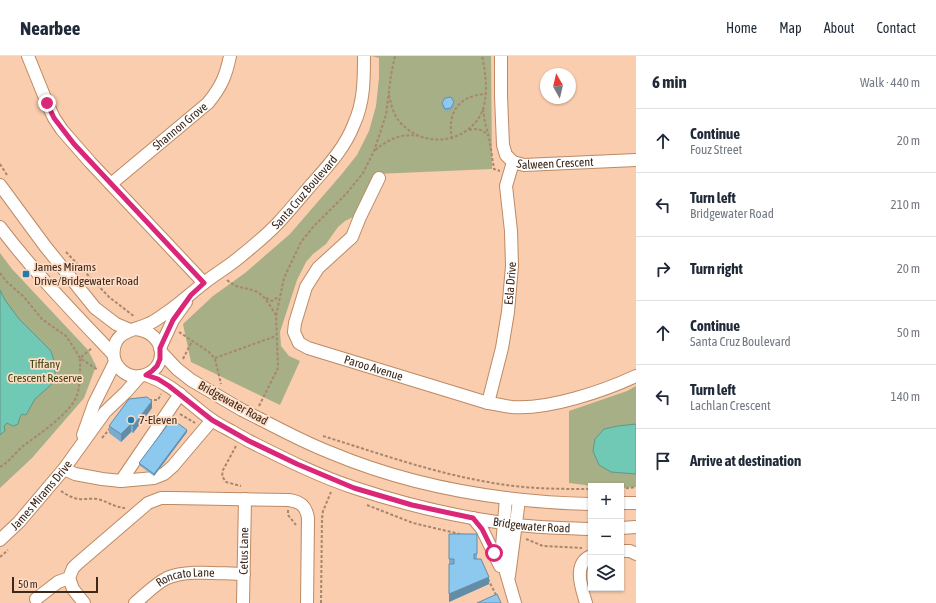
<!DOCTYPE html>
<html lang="en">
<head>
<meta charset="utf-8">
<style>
	body { margin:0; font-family:"Asap Condensed",sans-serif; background:#f6f6f7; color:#1f2937 }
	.controls { position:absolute; right:12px; bottom:12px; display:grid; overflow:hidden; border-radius:0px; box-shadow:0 1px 3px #0004 }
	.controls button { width:36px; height:36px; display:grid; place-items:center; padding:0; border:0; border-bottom:1px solid #e0e1e3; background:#fff; color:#1f2937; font:20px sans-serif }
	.compass { position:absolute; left:540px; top:12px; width:36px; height:36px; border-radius:50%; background:#fff; box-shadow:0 1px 3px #0004; rotate:352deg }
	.scale { position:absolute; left:12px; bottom:10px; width:86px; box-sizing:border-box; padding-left:4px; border:2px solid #3c2718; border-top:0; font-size:11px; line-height:14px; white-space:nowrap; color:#3c2718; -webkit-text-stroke:3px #fedcc5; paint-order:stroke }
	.stop { position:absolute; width:12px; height:12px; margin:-9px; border:3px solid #db2777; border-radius:50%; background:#fff }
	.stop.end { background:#db2777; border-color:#fff; box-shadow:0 1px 4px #0008 }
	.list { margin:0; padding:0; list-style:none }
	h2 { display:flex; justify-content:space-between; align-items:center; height:52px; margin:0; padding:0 16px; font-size:17px }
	h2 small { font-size:13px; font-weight:400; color:#747a83 }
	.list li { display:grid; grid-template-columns:26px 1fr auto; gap:12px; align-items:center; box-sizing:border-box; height:64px; padding:0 16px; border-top:1px solid #e0e1e3 }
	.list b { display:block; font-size:15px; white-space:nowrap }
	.list p { margin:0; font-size:13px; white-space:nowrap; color:#747a83 }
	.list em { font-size:13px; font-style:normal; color:#747a83 }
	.icon { flex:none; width:22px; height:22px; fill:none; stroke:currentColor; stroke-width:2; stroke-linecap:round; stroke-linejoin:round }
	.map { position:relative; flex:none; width:636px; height:547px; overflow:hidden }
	header { display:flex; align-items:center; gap:24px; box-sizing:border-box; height:56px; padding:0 20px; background:#fff; border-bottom:1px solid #e0e1e3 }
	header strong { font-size:19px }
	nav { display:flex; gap:22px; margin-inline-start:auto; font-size:14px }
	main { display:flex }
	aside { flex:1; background:#fff }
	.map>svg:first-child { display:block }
	.green { fill:#a7af86 }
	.water { fill:#70c9b5; stroke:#609886 }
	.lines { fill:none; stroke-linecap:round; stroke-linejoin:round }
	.minor-casing { stroke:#bd8a64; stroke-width:14 }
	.path { stroke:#a8866d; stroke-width:2; stroke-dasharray:3 2; stroke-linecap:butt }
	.minor { stroke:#fff; stroke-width:12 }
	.minor-bridge-casing { stroke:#bd8a64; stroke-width:14; stroke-linecap:butt }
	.minor-bridge { stroke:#fff; stroke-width:12 }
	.wall { fill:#79adce }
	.shaded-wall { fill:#638da7 }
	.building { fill:#8dc9ef; stroke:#638da7 }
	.route { stroke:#db2777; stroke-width:5 }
	.poi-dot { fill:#247cab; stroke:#fedcc5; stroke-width:1.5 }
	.labels { text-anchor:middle; stroke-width:3.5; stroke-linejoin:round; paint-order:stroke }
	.street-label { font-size:12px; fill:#3c2718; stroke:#fedcc5 }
	.poi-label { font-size:12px; fill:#3c2718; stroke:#fedcc5; text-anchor:start }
	.park-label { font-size:12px; fill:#383f0a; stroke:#fedcc5 }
</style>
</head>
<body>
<header>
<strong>Nearbee</strong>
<nav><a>Home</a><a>Map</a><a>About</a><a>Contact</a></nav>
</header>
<main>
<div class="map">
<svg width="636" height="547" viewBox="0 0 636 547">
	<rect width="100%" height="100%" fill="#f9cdad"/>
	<g class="green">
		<path d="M372,0h119l1,113 -117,5 -20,42 -10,5 -7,6 -12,17 -13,10 -7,8 -9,18 -17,52 1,14 8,10 11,5 -20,44 -89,-43 -8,-38 30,-28 32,-23 45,-39 51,-59 16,-20 12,-24 7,-25 3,-28v-20z"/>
		<path d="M0,197l12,16 76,81 8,16 -12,32 -52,60 -32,30z"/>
		<path d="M636,330v101l-15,1v-2h-28l-24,-3v-72l58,-20z"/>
	</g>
	<g class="water">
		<path d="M0,234l5,10 14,19 32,32 4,13v12l-3,8 -17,15 -9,16 -4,-1 -2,3 -2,7 -5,2 -6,-3 -3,3 1,5 -5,4z"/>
		<path d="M636,368v50l-25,-2 -12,-7 -6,-14 2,-12 9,-10 14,-3z"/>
	</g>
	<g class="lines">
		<g class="minor-casing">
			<g id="minor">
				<path d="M28,0l19,47 7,15 8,12 28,32 114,121"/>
				<path id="s1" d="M501,0v40l2,49 3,10 7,7 11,3 112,-5"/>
				<path id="s2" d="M379,122l-19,39 -8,20 -34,31 -12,19 -11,36 -1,9 5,11 9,5 180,55c8,1 16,3 24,4 36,3 92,-16 124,-31"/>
				<path id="s3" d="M111,128l97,-81c13,-16 18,-27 22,-47"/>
				<path d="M0,129l45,61 50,62 21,16 14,6"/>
				<path d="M0,171c34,45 74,86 113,127"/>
				<path id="s4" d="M135,273c33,3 34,42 6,47 -16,3 -30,-12 -27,-27 2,-18 21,-19 34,-25 6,-2 12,-7 18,-11 14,-9 25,-20 38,-30 10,-8 22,-15 32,-23 15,-12 30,-24 43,-38 11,-12 21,-24 32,-37 16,-18 34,-37 43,-61 10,-22 10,-44 10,-68"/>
				<path d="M160,292l13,-28 13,-18"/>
				<path d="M161,296l16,17 14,11 51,30"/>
				<path d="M146,319c28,10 42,28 66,45 7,5 14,8 21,12"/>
				<path id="s5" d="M488,347l14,-55 6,-36 4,-46 -1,-35 -5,-45 7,-24"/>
				<path d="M260,363c23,12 46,24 69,33 83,35 173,50 262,52"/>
				<path d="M83,379l11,-31 21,-42"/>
				<path id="s6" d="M249,385c34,17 69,35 106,47 48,16 98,28 148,35 29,5 59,5 88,6"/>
				<path d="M64,413l11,5 27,5 19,2 33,-3 10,-4 9,-8 39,-46"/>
				<path d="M121,425l59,-87"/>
				<path d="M506,442l-4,48 1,16 12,41"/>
				<path d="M621,447h15"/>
				<path d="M473,462l9,11 18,37"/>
				<path d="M621,472l15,-1"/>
				<path id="s7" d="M0,484l19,-18 45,-53 41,-57 21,-20 14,-16"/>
				<path d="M621,495h9l6,3"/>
				<path d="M509,520l10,-76"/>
				<path d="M69,522l4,11 11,14"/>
				<path d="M36,543l22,-17 11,-4 4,-10 4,-4 71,-61 13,-5h11l117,2c12,2 17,6 19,18l-1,85"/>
				<path id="s8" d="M135,547c10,-8 20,-19 32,-25 21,-9 54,-4 77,-4"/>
				<path id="s9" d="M243,547l2,-104"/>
				<path d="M586,547c-4,-14 -14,-39 5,-47"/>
			</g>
		</g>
		<g class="path">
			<path d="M389,39c2,9 4,19 10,26 21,26 63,25 81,-5 9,-16 6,-43 2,-60"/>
			<path d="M483,53l2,14 4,14 5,32 6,2"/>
			<path d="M469,74c8,-2 14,-1 19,6"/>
			<path d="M452,83c-5,-26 6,-43 33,-45"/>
			<path d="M375,94c13,-10 25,-17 42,-14"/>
			<path d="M0,108l7,11"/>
			<path d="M66,196l43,45 26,20"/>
			<path d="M0,217l6,8 18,16 18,22 24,17 8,12 6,10 18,12"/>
			<path d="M227,224c12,10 15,6 28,11 10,4 15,15 21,24"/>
			<path d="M266,242l6,3 6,-4"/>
			<path d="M179,276l30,20 6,7 6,25"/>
			<path d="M215,302l61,-22"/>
			<path d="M183,303l9,-18"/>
			<path d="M149,344h9l3,-6"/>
			<path d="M259,350l19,-38 -2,-52 8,-38 17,-36 12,-15 33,-33 17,-21 11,-22 12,-36 5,-40 4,-19"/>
			<path d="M180,358l15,9"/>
			<path d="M323,380c58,18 116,39 177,48 30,5 61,5 91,5"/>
			<path d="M102,382l9,-11"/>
			<path d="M236,390l-13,24 -1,6 4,6 15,4"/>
			<path d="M0,411c9,-5 15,-14 23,-21 15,-11 48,-33 54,-51 4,-12 3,-25 3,-37l12,-10"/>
			<path d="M621,433l15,-2"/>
			<path d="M61,435c7,5 15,9 24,8 5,0 10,-1 16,1 9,3 13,7 24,8"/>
			<path d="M367,449l46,18 51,12"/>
			<path d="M288,454v5l8,10"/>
			<path d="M526,483l17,7 39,2"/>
			<path d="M0,501l8,-7"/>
			<path d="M488,523l9,18"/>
			<path d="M321,547l1,-85 1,-7 8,-19"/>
		</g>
		<use href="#minor" class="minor"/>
		<g class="minor-bridge-casing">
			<g id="minor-bridge">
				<path d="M242,354l18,9"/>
				<path d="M233,376l16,9"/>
			</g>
		</g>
		<use href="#minor-bridge" class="minor-bridge"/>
	</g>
	<g class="wall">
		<path d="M442,47l12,2 -3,5 -6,1 -3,-5z"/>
		<path d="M152,352l-19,25 -2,-1 -10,10 -12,-9v-7z"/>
		<path d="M187,376l-33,44 -15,-11v-2z"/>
		<path d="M449,478h28v25l12,25 -40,18z"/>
	</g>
	<g class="shaded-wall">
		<path d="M152,345v7l-19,25v-7z"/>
		<path d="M131,368v8l-10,10v-8z"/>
		<path d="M187,374v2l-33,44v-2z"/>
		<path d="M489,521v7l-40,18v-8z"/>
	</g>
	<g class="building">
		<path d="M451,41l3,5 -3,6 -6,1 -3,-6 3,-5z"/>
		<path d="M147,341l5,4 -19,25 -2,-2 -10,10 -12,-8 20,-27z"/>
		<path d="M172,363l15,11 -33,44 -15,-11z"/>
		<path d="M449,478h28v20h-3v5h7l8,18 -40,17v-30h5v-5h-5z"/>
		<path d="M497,538l4,9h-24z"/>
	</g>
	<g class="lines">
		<path class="route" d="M47,47l7,15 20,26 130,139 -13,12 -18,25 -13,28v11l-3,7 -5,5 -6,4 12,4 11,7 43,34 37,21 48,23 57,24 58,17 61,13 9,11 12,24"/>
	</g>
	<g class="poi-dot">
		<rect x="22" y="214" width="8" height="8" rx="2"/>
		<circle cx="131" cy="364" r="4"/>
	</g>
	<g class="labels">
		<g class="street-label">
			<text dy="4" stroke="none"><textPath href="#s3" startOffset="90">Shannon Grove</textPath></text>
			<text dy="4" stroke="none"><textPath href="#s1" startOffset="152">Salween Crescent</textPath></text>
			<text dy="4" stroke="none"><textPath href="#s4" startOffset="367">Santa Cruz Boulevard</textPath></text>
			<text dy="4" stroke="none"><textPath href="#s5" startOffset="122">Esla Drive</textPath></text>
			<text dy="4" stroke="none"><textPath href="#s2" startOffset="271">Paroo Avenue</textPath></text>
			<text transform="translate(233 347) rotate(29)" y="4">Bridgewater Road</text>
			<text dy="4" stroke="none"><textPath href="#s7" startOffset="61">James Mirams Drive</textPath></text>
			<text dy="4" stroke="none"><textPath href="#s6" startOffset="297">Bridgewater Road</textPath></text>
			<text dy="4" stroke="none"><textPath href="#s9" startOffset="52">Cetus Lane</textPath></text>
			<text dy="4" stroke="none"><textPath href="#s8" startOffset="59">Roncato Lane</textPath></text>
		</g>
		<g class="poi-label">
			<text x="34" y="215">James Mirams<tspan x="34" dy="14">Drive/Bridgewater Road</tspan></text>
			<text x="139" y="368">7-Eleven</text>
		</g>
		<g class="park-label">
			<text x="45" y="312">Tiffany<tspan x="45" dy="14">Crescent Reserve</tspan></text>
		</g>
	</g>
</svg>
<div class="controls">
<button>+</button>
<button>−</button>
<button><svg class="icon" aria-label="layers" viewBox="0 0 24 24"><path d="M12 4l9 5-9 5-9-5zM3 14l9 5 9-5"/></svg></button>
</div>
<svg class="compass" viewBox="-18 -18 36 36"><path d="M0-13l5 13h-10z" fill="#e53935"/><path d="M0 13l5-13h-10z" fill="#747a83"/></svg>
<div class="scale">50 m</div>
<div class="stop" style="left:494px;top:497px"></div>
<div class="stop end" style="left:47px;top:47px"></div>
</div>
<aside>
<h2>6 min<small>Walk · 440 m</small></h2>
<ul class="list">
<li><svg class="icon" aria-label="ahead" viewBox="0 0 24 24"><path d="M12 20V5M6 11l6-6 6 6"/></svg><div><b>Continue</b><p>Fouz Street</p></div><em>20 m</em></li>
<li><svg class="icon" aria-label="left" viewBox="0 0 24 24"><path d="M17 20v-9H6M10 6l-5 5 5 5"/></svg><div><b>Turn left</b><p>Bridgewater Road</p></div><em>210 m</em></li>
<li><svg class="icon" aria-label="right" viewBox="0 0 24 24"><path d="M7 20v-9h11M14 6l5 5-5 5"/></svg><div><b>Turn right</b></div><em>20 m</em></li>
<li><svg class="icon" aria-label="ahead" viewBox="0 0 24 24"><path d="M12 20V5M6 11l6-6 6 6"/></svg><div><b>Continue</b><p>Santa Cruz Boulevard</p></div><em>50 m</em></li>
<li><svg class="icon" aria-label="left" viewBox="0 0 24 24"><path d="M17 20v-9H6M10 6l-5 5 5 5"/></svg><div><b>Turn left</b><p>Lachlan Crescent</p></div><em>140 m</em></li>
<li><svg class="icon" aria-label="arrive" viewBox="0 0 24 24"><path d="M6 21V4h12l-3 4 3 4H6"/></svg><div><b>Arrive at destination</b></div></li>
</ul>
</aside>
</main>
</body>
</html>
